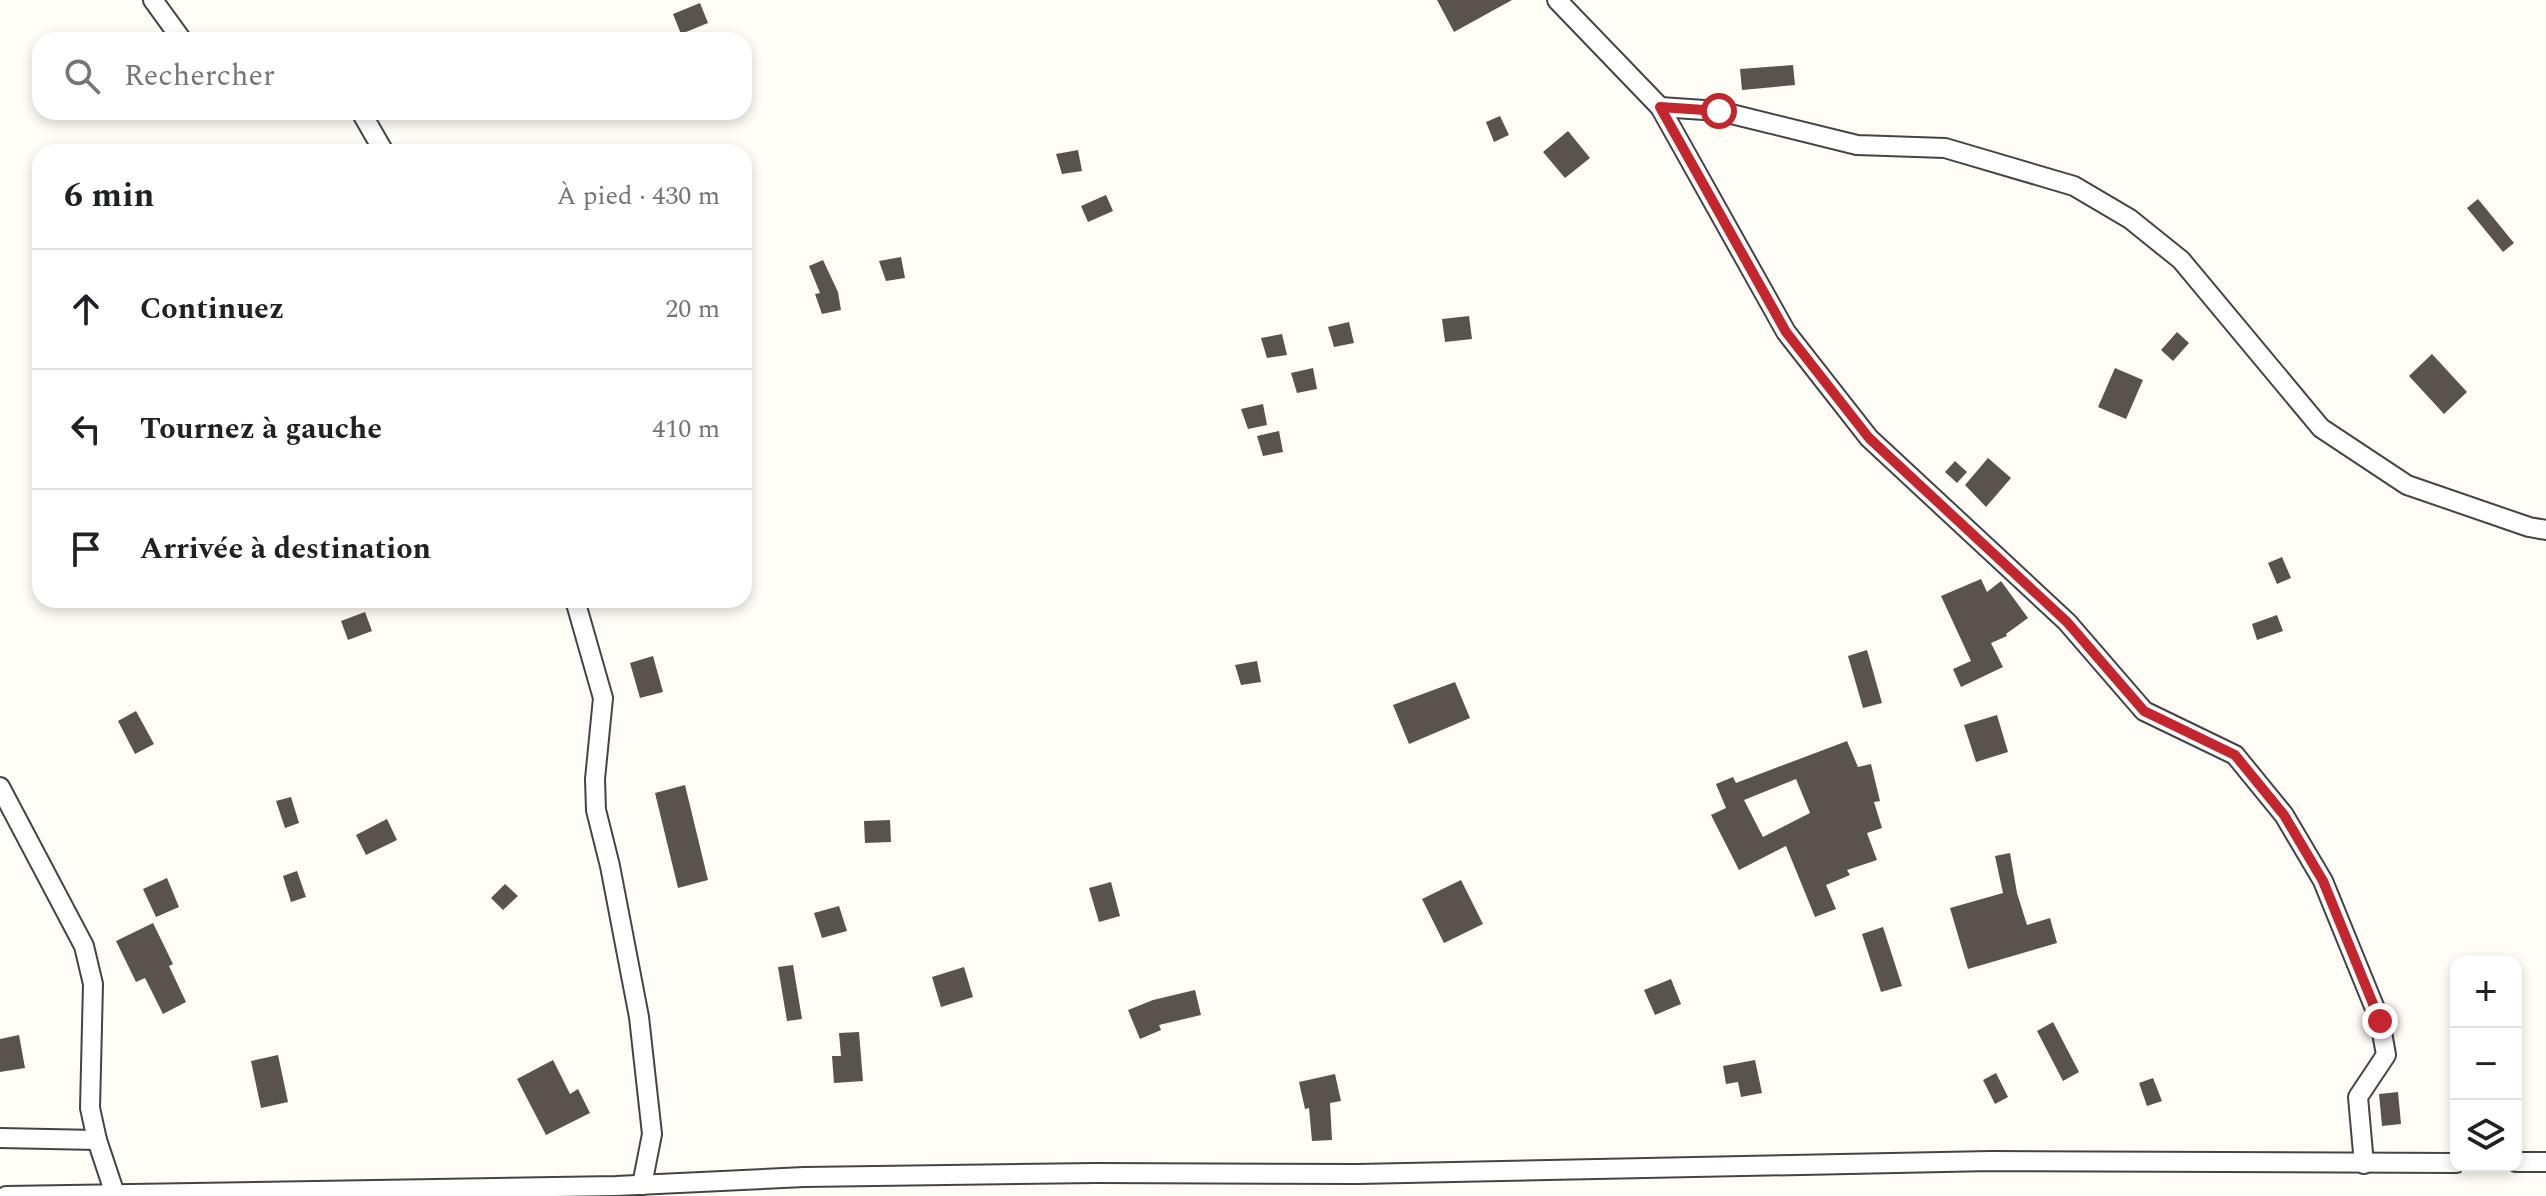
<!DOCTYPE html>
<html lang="fr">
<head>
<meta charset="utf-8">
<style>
	body { margin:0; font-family:Spectral,serif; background:#f6f6f6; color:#202124 }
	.controls { position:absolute; right:24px; bottom:24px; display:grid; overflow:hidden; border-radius:16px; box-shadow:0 4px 12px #0003 }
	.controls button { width:72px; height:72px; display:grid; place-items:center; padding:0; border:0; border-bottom:2px solid #e0e0e0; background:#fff; color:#202124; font:40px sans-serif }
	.stop { position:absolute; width:24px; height:24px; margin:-18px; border:6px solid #c4262e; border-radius:50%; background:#fff }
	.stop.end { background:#c4262e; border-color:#fff; box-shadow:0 2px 8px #0008 }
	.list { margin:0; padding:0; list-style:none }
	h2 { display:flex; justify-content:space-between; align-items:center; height:104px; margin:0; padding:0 32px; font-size:34px }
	h2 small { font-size:26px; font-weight:400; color:#757577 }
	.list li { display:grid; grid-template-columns:52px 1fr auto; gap:24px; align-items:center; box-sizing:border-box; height:120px; padding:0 32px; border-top:2px solid #e0e0e0 }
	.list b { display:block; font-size:30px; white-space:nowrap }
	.list em { font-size:26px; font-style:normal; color:#757577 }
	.icon { flex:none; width:44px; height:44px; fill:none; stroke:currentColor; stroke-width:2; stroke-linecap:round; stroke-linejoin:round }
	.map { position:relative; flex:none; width:2546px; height:1196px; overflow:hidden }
	.search { position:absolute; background:#fff; box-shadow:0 4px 12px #0003; left:32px; top:32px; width:720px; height:88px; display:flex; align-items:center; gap:20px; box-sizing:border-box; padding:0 28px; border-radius:24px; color:#757577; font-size:30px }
	.panel { position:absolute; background:#fff; box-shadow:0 4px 12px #0003; left:32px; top:144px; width:720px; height:464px; border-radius:24px }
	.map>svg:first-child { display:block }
	.building { fill:#5a524d; fill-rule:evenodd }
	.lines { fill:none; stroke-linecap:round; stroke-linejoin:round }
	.minor-casing { stroke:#444; stroke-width:22 }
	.minor { stroke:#fff; stroke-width:18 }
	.route { stroke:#c4262e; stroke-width:10 }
</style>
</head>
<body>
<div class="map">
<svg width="2546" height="1196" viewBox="0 0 2546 1196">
	<rect width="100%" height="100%" fill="#fffdf5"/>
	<g class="building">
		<path d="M1437,0h75l-58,32z"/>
		<path d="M700,3l8,20 -27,11 -8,-20z"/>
		<path d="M1793,65l2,20 -53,5 -2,-21z"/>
		<path d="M1500,116l9,19 -15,7 -8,-20z"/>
		<path d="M1568,131l22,27 -25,20 -22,-26z"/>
		<path d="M1078,150l4,21 -20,3 -6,-20z"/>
		<path d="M1106,195l7,16 -25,11 -7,-16z"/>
		<path d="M2478,199l36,44 -11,9 -36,-44z"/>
		<path d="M901,257l4,21 -19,3 -7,-20z"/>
		<path d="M823,260l15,32 3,18 -19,4 -7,-20 5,-1 -11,-27z"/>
		<path d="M1469,316l3,23 -27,3 -3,-23z"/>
		<path d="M1349,322l5,21 -20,4 -6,-20z"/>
		<path d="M2177,332l12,11 -16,18 -12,-11z"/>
		<path d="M1282,334l5,21 -20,3 -6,-20z"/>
		<path d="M2432,354l35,38 -23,22 -35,-38z"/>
		<path d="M1313,368l4,21 -20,4 -6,-20z"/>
		<path d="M2115,368l28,12 -17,39 -28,-12z"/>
		<path d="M1263,404l4,21 -19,4 -7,-20z"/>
		<path d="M1279,431l4,21 -20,4 -6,-20z"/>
		<path d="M1988,458l23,20 -25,29 -21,-22z"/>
		<path d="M1955,461l12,11 -10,11 -12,-11z"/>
		<path d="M2282,557l9,21 -14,6 -9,-21z"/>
		<path d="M1981,579l6,13 14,-11 27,37 -22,16 1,2 -16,7 12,24 -42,20 -8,-18 18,-8 -30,-65z"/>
		<path d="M365,612l7,19 -24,9 -7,-19z"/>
		<path d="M2277,615l6,16 -26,9 -5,-16z"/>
		<path d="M1867,650l15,53 -19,5 -15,-52z"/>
		<path d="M653,656l10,36 -23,6 -10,-35z"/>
		<path d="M1257,661l4,21 -20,3 -6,-20z"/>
		<path d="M1455,682l15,36 -61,26 -16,-39z"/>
		<path d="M136,711l18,33 -19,10 -17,-33z"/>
		<path d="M1997,715l11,37 -32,10 -12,-37z"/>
		<path d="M1847,741l11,26 13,-3 9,37 -6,1 8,26 -15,5 10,27 -30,10 3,5 -24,10 10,24 -21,8 -29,-71 -47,24 -28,-55 15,-7 -10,-24 17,-7 3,6zM1796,779l14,34 -47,24 -19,-37z"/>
		<path d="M685,785l23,95 -30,8 -23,-95z"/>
		<path d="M291,797l8,26 -14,5 -9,-27z"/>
		<path d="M387,819l10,21 -31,15 -10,-20z"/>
		<path d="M890,820l1,22 -26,1 -1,-22z"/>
		<path d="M2010,853l7,40 10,32 23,-7 7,25 -89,26 -18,-61 53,-15 -8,-37z"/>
		<path d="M297,871l9,26 -15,5 -8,-26z"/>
		<path d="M167,878l12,29 -23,10 -13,-28z"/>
		<path d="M1461,880l22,44 -39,19 -22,-44z"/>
		<path d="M1111,882l9,34 -21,6 -10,-34z"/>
		<path d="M505,884l13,12 -15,14 -12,-12z"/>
		<path d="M839,906l8,25 -25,7 -8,-25z"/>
		<path d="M153,923l20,41 -4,2 17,36 -23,12 -18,-36 -9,4 -20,-41z"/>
		<path d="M1883,927l19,59 -21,6 -19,-58z"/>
		<path d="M793,965l9,54 -15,2 -9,-54z"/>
		<path d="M964,967l9,30 -32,10 -9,-30z"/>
		<path d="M1671,979l10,25 -26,11 -11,-25z"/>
		<path d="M1195,990l6,25 -42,10 2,5 -21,9 -12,-29 25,-10z"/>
		<path d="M2053,1022l26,50 -16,9 -26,-50z"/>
		<path d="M859,1032l4,49 -29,2 -2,-27h9l-2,-23z"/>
		<path d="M19,1035l6,33 -25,4v-33z"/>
		<path d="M278,1055l10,47 -27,6 -10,-47z"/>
		<path d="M553,1060l17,34 8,-5 12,24 -44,22 -29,-56z"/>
		<path d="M1755,1060l7,33 -21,4 -3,-15 -12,2 -3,-18z"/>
		<path d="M1996,1073l12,24 -13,7 -12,-24z"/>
		<path d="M1335,1074l6,27 -11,2 2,37 -20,1 -3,-33 -4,1 -6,-27z"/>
		<path d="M2153,1078l9,23 -15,5 -8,-23z"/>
		<path d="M2398,1092l3,32 -19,2 -3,-32z"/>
	</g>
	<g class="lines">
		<g class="minor-casing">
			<g id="minor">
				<path d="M153,0l29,40"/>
				<path d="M1557,0l103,107 126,225 83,106 198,184 77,89 91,44 49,60 39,66 57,140 6,34 -28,42 6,67"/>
				<path d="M1660,107l59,4 138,34 88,3 129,38 56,33 51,41 140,168 86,57 122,42 17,3"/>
				<path d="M361,112l23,40"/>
				<path d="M575,600l28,98 -8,81 1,31 14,56 29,151 13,117 -10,51"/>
				<path d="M0,787l84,159 9,38 -3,124 7,32 18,54"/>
				<path d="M0,1138l97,2"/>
				<path d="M2516,1162h30"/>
				<path d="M6,1196l610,-10 188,-9 292,-4 262,1 633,-13 465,2"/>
			</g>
		</g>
		<use href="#minor" class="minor"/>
	</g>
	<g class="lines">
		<path class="route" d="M1719,111l-59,-4 126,225 83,106 198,184 77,89 91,44 49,60 39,66 57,140"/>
	</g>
</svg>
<div class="controls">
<button>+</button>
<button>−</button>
<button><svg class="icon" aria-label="layers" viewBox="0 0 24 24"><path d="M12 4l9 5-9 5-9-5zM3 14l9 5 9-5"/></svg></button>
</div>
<div class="stop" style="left:1719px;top:111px"></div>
<div class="stop end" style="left:2380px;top:1021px"></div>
<div class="search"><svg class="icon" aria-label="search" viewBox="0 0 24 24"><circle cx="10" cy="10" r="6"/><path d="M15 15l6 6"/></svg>Rechercher</div>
<section class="panel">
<h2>6 min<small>À pied · 430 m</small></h2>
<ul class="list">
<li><svg class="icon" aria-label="ahead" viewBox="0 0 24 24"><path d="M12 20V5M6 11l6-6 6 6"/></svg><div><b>Continuez</b></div><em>20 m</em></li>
<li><svg class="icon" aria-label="left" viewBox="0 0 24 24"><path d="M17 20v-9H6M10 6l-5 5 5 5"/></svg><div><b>Tournez à gauche</b></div><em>410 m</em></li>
<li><svg class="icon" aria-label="arrive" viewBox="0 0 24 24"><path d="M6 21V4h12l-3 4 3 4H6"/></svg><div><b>Arrivée à destination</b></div></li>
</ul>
</section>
</div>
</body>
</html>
